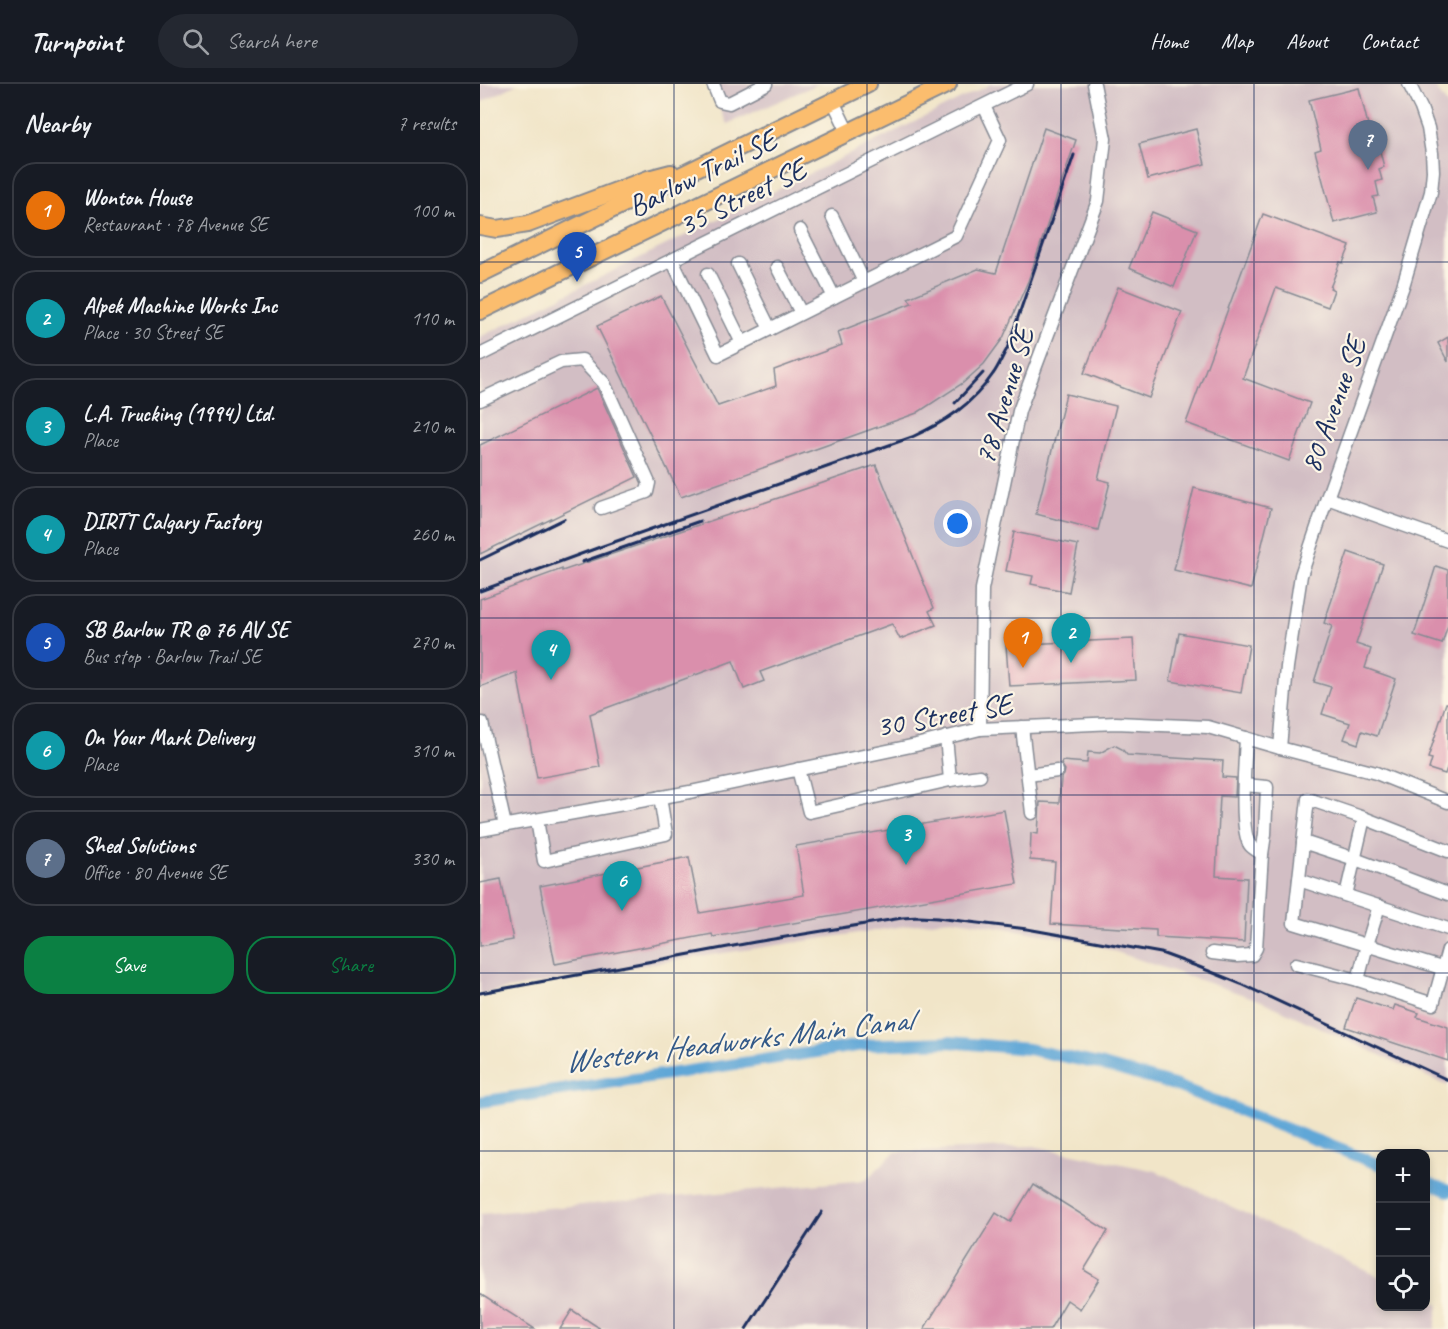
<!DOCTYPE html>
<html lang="en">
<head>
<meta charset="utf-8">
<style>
	body { margin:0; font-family:Caveat,sans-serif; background:#242831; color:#f1f3f6 }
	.controls { position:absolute; right:18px; bottom:18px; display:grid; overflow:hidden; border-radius:12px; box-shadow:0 3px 9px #0003 }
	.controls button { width:54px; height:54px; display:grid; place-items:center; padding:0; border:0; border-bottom:2px solid #363941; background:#171b24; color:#f1f3f6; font:30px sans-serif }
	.you { position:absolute; left:478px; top:440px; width:21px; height:21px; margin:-15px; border:4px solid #fff; border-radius:50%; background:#1a73e8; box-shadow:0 0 0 9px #1a73e833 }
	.badge { display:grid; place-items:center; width:39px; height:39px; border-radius:50%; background:#0b8043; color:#fff; font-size:20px; font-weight:700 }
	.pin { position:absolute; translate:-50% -50px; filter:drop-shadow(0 2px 3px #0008) }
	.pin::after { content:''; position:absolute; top:32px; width:21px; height:18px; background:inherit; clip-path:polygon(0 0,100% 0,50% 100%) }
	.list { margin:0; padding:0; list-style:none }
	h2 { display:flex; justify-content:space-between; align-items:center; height:78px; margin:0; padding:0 24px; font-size:26px }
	h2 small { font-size:20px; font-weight:400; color:#9ea1a6 }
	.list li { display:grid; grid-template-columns:39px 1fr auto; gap:18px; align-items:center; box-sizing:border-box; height:96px; margin:0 12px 12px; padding:0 12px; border:2px solid #363941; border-radius:24px }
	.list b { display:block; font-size:22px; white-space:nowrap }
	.list p { margin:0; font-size:20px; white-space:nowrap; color:#9ea1a6 }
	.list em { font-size:20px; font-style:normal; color:#9ea1a6 }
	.actions { display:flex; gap:12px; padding:18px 24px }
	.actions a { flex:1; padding:14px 0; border:2px solid #0b8043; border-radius:24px; text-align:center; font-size:21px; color:#0b8043 }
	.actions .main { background:#0b8043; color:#fff }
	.icon { flex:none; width:33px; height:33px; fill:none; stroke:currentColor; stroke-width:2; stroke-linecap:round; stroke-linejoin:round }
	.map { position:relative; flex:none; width:968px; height:1245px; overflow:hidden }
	header { display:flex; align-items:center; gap:36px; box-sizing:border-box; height:84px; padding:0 30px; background:#171b24; border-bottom:2px solid #363941 }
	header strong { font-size:28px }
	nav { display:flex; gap:33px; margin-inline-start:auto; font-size:21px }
	.search { width:420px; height:54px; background:#242831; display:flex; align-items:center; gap:15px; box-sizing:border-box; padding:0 21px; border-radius:33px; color:#9ea1a6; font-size:22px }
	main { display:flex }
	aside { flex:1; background:#171b24 }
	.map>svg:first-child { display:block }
	.industrial { fill:#d2bec4 }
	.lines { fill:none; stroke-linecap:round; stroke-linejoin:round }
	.canal { stroke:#60a7d7; stroke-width:12 }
	.building { fill:#da8fac }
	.minor-casing { stroke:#868a93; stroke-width:15 }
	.major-casing { stroke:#868a93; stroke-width:20 }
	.minor { stroke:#fff; stroke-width:12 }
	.major { stroke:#fbbd6e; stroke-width:16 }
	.rail { stroke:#1b2f5e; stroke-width:3 }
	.grid { fill:none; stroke:#1b2f5e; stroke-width:1.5; stroke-opacity:0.55 }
	.labels { text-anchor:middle; stroke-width:4.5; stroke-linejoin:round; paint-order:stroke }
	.street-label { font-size:30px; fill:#1b2f5e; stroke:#fcf5e5 }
	.water-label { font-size:32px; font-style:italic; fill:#335988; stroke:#fcf5e5 }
</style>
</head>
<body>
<header>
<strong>Turnpoint</strong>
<div class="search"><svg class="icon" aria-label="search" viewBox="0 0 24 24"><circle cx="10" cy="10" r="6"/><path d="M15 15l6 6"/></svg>Search here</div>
<nav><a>Home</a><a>Map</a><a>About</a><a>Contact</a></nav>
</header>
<main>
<aside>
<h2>Nearby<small>7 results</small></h2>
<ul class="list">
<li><span class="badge" style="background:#e8710a">1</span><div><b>Wonton House</b><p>Restaurant · 78 Avenue SE</p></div><em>100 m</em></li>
<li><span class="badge" style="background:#0f9aa8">2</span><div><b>Alpek Machine Works Inc</b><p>Place · 30 Street SE</p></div><em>110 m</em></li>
<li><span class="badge" style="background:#0f9aa8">3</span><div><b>L.A. Trucking (1994) Ltd.</b><p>Place</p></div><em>210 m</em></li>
<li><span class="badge" style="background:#0f9aa8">4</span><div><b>DIRTT Calgary Factory</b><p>Place</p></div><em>260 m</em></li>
<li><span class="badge" style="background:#1a4fb4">5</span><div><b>SB Barlow TR @ 76 AV SE</b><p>Bus stop · Barlow Trail SE</p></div><em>270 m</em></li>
<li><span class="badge" style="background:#0f9aa8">6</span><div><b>On Your Mark Delivery</b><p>Place</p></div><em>310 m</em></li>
<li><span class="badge" style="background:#5c6f8a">7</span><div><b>Shed Solutions</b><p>Office · 80 Avenue SE</p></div><em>330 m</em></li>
</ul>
<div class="actions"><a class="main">Save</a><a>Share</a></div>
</aside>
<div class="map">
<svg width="968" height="1245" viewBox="0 0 968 1245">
	<rect width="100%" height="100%" fill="#fcf5e5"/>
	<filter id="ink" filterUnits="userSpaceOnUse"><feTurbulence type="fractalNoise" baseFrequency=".0167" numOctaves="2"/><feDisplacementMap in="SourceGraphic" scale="12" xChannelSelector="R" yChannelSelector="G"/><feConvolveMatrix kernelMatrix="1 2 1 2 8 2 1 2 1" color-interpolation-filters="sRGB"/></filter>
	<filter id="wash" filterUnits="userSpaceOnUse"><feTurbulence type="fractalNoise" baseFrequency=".008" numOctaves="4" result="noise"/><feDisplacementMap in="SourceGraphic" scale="24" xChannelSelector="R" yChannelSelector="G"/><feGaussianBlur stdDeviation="1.35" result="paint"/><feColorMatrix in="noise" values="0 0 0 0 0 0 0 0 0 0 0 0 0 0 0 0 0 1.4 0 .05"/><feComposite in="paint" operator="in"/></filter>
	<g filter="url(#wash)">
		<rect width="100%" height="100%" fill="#f1e5c8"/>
		<g class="industrial">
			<path d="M0,0h37l-37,19z"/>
			<path d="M227,0h111l-91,40z"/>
			<path d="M511,0h442l15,22v980l-189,-86 -175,-59 -132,-22 -296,44 -176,31v-657z"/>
			<path d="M554,1062l122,25 224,106v29h46v-7l13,6 -4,24h-955v-115l386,-34 29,-28z"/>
		</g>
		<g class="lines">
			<g class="canal">
				<path d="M0,1018l383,-57 86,-3 79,7 71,15 75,21 206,80"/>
				<path d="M946,1098l22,9"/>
			</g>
		</g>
		<g id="blocks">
			<g class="building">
				<path d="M879,4l12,49 5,-2 8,32 -5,2 3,11 -6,2 3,14 -6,1 4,15 -43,11 -19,-72 6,-2 -12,-49z"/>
				<path d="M564,44l32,12 -48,141 -25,57 -19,26 -21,19 -46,30 -236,84 -84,-171 64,-30 57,110 58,-20 -2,-16 68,-25 -4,-13 74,-29 -4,-5 70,-29 18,4z"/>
				<path d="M716,45l9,35 -57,15 -9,-35z"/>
				<path d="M672,128l45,18 -23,57 -45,-19z"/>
				<path d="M783,130l87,32 -7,17 -3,-1 -10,26 4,2 -6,17 -52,-19 -33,90 67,25 -21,58 -103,-38z"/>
				<path d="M638,203l64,25 -33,86 -65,-25z"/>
				<path d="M968,253v25l-10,-19z"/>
				<path d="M117,304l40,89 -157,77v-109z"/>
				<path d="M586,310l50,12 -18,73 12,3 -12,48 -62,-16z"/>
				<path d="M396,381l58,143 -5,3 7,14 -36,14 -8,-15 -132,48 4,9 -20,8 -11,-28 -143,53 10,53 -63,11 -20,-105 -37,14v-88l82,-30v2z"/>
				<path d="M714,404l77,20 -20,81 -77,-19z"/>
				<path d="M534,448l64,13 -9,47 -38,-8 2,-8 -27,-5z"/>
				<path d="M868,468l35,12 -27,80 15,5 -6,19 31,11 -19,57 -15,-5 -4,13 -14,-5 6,-16 -28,-9 9,-27 -17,-5 18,-56 -8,-3z"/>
				<path d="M956,482l12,4v55l-6,19 -28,-9z"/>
				<path d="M699,549l70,12 -8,48 -71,-12z"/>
				<path d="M653,555l3,41 -127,6 -3,-41z"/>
				<path d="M966,619h2v62l-3,9 -16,-5 3,-10 -4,-1z"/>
				<path d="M634,661l8,4 5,6 96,6 -1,16 14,1 -1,19 -15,-1 -4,80 31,2 -3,64 -88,-5v-7l-105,-6 4,-62 -25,-2 1,-27 7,1 2,-32 19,1 2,-25 3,-3 1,-5 -4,-6 1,-3 25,2 1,-11 12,1z"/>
				<path d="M524,726l13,74 -304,53 -1,-3 -157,30 -15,-78 149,-29 11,56 104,-18 -8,-49z"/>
				<path d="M21,795l12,61 -33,6v-63z"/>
				<path d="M876,914l37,12 2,-5 24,8 -2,4 31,10v34l-102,-34z"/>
				<path d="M553,1100l75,47 -24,39 15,9 -19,30 -13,-9 -17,29h-126l72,-116 14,9z"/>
				<path d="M0,1210l55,35h-55z"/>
				<path d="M92,1226l29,19h-41z"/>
			</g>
		</g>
	</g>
	<g filter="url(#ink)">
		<use href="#blocks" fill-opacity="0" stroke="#868a93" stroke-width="1.5"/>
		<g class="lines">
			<g class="minor-casing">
				<g id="minor">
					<path d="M233,0l7,17 9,2 37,-19"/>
					<path d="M353,17l15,31"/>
					<path d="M352,132l32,66"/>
					<path d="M320,146l34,67"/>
					<path d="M192,176l46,95 238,-119 44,-96 -16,-34"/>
					<path d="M258,180l32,65"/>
					<path d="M297,183l24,46"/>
					<path d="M228,190l34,69"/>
					<path d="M0,271l547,-271"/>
					<path d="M0,316l81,-38 21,-2 22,23 45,100 -2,9 -46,16"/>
					<path d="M847,414l121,43"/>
					<path d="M0,639h2l23,102"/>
					<path d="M542,643l10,86"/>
					<path d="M500,645l2,-140 37,-178 79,-210 7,-62 -11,-55"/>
					<path d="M800,664l7,-81 14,-92 26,-77 76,-212 28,-94 2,-21 -1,-18 -4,-25 -7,-20 -12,-24"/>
					<path d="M318,685l11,43 141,-32 -4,-43"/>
					<path d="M548,691l29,-4"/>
					<path d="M470,696l30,-4"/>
					<path d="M764,701l23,2 -2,47 -3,20"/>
					<path d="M57,736l7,41 122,-27 -6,-37"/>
					<path d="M0,746l210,-38 226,-47 64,-16 136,-6 92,4 72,21 96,25 72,29"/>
					<path d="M823,758l52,17 93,35"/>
					<path d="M968,767l-84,-33 -56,-19 -14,124 154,47"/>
					<path d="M819,796l149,49"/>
					<path d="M866,811l18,-77"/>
					<path d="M732,869l25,3 15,-1 4,-7 6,-94c-3,-3 -9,-5 -12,-9 -11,-15 -5,-85 -4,-107"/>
					<path d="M816,880l62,16 9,-35 12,-39"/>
					<path d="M878,896l75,24 15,-54"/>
				</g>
			</g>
			<g class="major-casing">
				<g id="major">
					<path d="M0,142l17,3 31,-5 120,-45 23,-6"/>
					<path d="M0,190l388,-190"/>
					<path d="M0,227l468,-227"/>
				</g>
			</g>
			<use href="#minor" class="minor"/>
			<use href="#major" class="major"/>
			<g class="rail">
				<path d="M475,319l28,-30"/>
				<path d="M0,476l84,-41"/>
				<path d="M102,478l118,-41"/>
				<path d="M0,507l120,-44 312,-110c33,-15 60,-32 81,-63 6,-8 9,-17 14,-25l67,-194"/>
				<path d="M0,909l275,-51 147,-24 17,-1 18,1 90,11 134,24 38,14 42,17 207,96"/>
				<path d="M266,1245l76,-117"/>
			</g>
		</g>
	</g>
	<path class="grid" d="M194,0v1245M387,0v1245M581,0v1245M774,0v1245M0,178h968M0,356h968M0,534h968M0,711h968M0,889h968M0,1067h968"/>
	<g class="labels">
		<g class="street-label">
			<text transform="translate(222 89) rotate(-26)" y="10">Barlow Trail SE</text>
			<text transform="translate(262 113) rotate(-26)" y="10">35 Street SE</text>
			<text transform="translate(524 312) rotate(-73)" y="10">78 Avenue SE</text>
			<text transform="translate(853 321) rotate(-70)" y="10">80 Avenue SE</text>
			<text transform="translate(464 631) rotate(-10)" y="10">30 Street SE</text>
		</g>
		<g class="water-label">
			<text transform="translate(258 956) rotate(-7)" y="11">Western Headworks Main Canal</text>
		</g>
	</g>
</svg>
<div class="controls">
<button>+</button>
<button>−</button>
<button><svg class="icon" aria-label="locate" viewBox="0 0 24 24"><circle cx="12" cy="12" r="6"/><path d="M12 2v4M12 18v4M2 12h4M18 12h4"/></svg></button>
</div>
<div class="you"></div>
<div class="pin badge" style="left:543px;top:584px;background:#e8710a">1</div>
<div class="pin badge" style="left:591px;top:579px;background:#0f9aa8">2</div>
<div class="pin badge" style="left:426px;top:781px;background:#0f9aa8">3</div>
<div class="pin badge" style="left:71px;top:596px;background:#0f9aa8">4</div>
<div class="pin badge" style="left:97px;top:198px;background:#1a4fb4">5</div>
<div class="pin badge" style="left:142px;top:827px;background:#0f9aa8">6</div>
<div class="pin badge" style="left:888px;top:86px;background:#5c6f8a">7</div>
</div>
</main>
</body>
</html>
